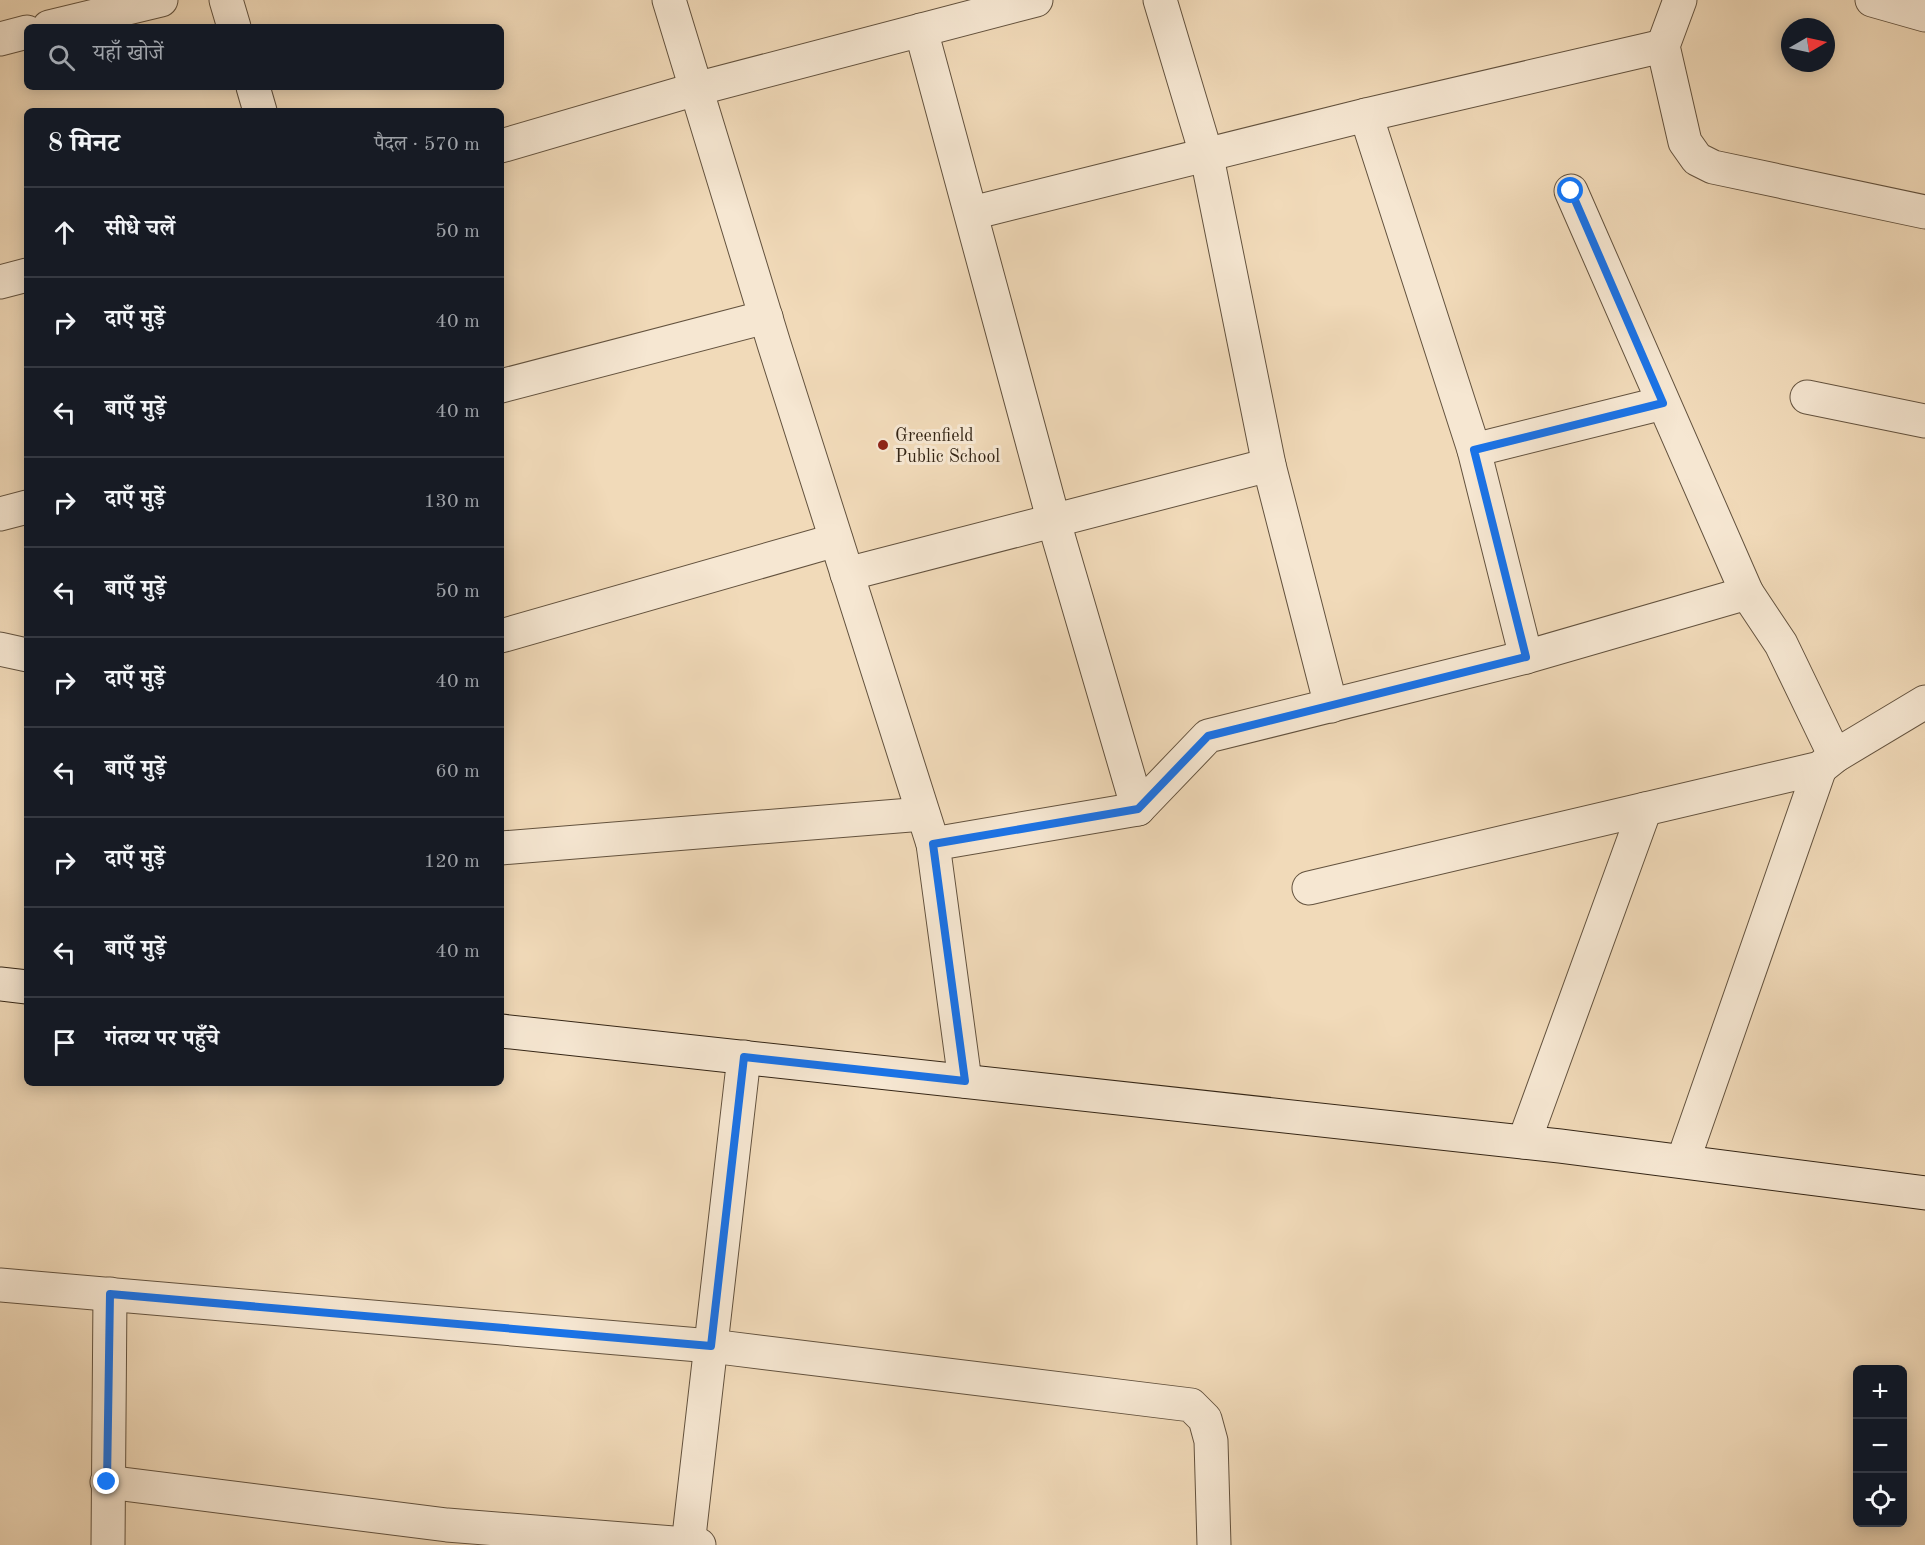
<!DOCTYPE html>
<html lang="hi">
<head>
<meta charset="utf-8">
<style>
	body { margin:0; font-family:"Old Standard TT","Noto Serif Devanagari",serif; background:#20242c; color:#f1f3f6 }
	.controls { position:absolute; right:18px; bottom:18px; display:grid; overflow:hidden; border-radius:9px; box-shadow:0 3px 15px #0003 }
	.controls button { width:54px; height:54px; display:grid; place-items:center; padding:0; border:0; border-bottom:2px solid #363941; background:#171b24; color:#f1f3f6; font:30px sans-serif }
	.compass { position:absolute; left:1781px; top:18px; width:54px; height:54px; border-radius:50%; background:#171b24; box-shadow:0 3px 15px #0003; rotate:81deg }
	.stop { position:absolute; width:18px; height:18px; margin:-14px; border:4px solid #1a73e8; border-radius:50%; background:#fff }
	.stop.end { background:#1a73e8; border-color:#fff; box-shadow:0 2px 6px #0008 }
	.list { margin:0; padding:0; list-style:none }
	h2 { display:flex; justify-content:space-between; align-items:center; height:78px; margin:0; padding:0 24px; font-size:26px }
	h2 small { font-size:20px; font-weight:400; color:#9ea1a6 }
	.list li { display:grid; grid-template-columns:39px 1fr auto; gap:18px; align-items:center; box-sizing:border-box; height:90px; padding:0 24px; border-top:2px solid #363941 }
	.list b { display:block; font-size:22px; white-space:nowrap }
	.list em { font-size:20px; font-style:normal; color:#9ea1a6 }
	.icon { flex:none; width:33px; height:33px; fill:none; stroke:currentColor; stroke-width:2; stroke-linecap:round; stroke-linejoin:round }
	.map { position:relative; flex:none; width:1925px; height:1545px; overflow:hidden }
	.search { position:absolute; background:#171b24; box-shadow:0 3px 15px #0003; left:24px; top:24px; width:480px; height:66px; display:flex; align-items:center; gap:15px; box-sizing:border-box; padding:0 21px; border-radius:9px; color:#9ea1a6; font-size:22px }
	.panel { position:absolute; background:#171b24; box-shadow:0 3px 15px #0003; left:24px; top:108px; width:480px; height:978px; border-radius:9px }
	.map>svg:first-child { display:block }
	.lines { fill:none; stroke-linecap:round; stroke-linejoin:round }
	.street-casing { stroke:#63523e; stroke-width:35 }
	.secondary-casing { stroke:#342515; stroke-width:35 }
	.street { stroke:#f6e7d2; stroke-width:33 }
	.secondary { stroke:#f6e7d2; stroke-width:33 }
	.route { stroke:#1a73e8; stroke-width:8 }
	.poi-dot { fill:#8f2418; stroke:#f6e7d2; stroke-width:2 }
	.labels { text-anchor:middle; stroke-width:6; stroke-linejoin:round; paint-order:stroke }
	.poi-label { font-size:18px; fill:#342515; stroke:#f6e7d2; text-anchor:start }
</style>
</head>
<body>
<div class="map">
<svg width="1925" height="1545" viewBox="0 0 1925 1545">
	<rect width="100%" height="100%" fill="#f1dab9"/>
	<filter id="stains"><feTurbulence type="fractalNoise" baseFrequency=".00333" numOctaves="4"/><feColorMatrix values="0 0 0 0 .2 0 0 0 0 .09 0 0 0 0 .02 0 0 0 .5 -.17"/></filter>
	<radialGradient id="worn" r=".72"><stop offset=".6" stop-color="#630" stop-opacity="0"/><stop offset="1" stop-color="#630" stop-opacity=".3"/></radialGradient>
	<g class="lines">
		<g class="street-casing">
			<g id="street">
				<path d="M226,0l8,27"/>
				<path d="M669,0l105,344 159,500 32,237"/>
				<path d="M1160,0l47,157 62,308 62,241"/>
				<path d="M1680,0l-17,46 22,96 12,17 16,8 212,45"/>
				<path d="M1872,0l53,15"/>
				<path d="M49,27l112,-27"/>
				<path d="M921,30l133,492 84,287"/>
				<path d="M0,39l27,-7"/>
				<path d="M253,87l7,24"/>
				<path d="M1366,115l108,335 52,207"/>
				<path d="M501,146l195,-57 340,-89"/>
				<path d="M1571,191l176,402"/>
				<path d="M972,213l394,-98 297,-69"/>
				<path d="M0,282l27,-7"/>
				<path d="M501,386l265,-69"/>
				<path d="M1807,397l118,24"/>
				<path d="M1474,450l189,-47"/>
				<path d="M0,514l27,-7"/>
				<path d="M847,574l422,-109"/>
				<path d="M501,636l335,-96"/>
				<path d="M0,649l27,6"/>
				<path d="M933,844l205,-35 70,-73 318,-79 221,-64 34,51 54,112"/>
				<path d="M501,848l422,-34"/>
				<path d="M1309,888l511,-120 15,-12 90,-54"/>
				<path d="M1524,1142l121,-333"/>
				<path d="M1683,1161l137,-393"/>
				<path d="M0,1285l711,61 480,59 14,14 6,22 3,104"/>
				<path d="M107,1482l340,43 252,20"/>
				<path d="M108,1545l2,-251"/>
				<path d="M688,1545l56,-488"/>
			</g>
		</g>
		<g class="secondary-casing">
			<g id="secondary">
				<path d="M0,984l27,3"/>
				<path d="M501,1031l1059,115 365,47"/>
			</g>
		</g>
		<use href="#street" class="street"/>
		<use href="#secondary" class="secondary"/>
	</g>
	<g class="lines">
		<path class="route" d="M107,1482l3,-188 601,52 33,-289 221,24 -32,-237 205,-35 70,-73 318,-79 -52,-207 189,-47 -92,-212"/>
	</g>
	<circle class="poi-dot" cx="883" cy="445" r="6"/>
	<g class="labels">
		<g class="poi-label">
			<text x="895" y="441">Greenfield<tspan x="895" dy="21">Public School</tspan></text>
		</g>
	</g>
	<rect width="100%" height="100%" filter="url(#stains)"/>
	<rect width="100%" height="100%" fill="url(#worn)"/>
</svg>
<div class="controls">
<button>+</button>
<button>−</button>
<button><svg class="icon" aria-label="locate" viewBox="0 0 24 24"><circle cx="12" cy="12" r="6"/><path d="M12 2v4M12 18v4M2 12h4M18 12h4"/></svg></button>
</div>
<svg class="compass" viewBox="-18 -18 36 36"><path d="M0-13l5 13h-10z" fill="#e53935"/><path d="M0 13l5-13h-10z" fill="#9ea1a6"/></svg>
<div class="stop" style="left:1571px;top:191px"></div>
<div class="stop end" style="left:107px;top:1482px"></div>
<div class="search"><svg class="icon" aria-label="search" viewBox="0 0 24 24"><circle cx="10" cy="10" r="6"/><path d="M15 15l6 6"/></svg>यहाँ खोजें</div>
<section class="panel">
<h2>8 मिनट<small>पैदल · 570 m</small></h2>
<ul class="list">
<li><svg class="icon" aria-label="ahead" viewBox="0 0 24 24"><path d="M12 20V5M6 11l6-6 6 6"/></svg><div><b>सीधे चलें</b></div><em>50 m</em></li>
<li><svg class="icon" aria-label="right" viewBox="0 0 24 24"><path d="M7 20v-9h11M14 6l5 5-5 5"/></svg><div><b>दाएँ मुड़ें</b></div><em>40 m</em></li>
<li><svg class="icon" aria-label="left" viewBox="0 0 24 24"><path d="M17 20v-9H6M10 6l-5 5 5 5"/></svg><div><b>बाएँ मुड़ें</b></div><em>40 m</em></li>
<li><svg class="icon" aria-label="right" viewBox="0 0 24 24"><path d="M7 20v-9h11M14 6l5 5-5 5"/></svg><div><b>दाएँ मुड़ें</b></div><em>130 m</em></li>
<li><svg class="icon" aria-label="left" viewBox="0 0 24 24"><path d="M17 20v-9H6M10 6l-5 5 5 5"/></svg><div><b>बाएँ मुड़ें</b></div><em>50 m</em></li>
<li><svg class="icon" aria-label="right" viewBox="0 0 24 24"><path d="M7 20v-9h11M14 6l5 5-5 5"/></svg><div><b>दाएँ मुड़ें</b></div><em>40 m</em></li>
<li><svg class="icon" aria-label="left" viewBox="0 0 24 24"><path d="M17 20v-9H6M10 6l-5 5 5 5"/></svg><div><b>बाएँ मुड़ें</b></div><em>60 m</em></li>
<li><svg class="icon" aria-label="right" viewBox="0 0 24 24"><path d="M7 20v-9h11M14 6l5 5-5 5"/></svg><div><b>दाएँ मुड़ें</b></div><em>120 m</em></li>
<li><svg class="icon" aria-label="left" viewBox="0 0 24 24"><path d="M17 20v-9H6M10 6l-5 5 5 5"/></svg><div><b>बाएँ मुड़ें</b></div><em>40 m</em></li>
<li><svg class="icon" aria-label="arrive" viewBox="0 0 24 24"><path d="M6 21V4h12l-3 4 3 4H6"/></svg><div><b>गंतव्य पर पहुँचे</b></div></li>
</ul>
</section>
</div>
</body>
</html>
